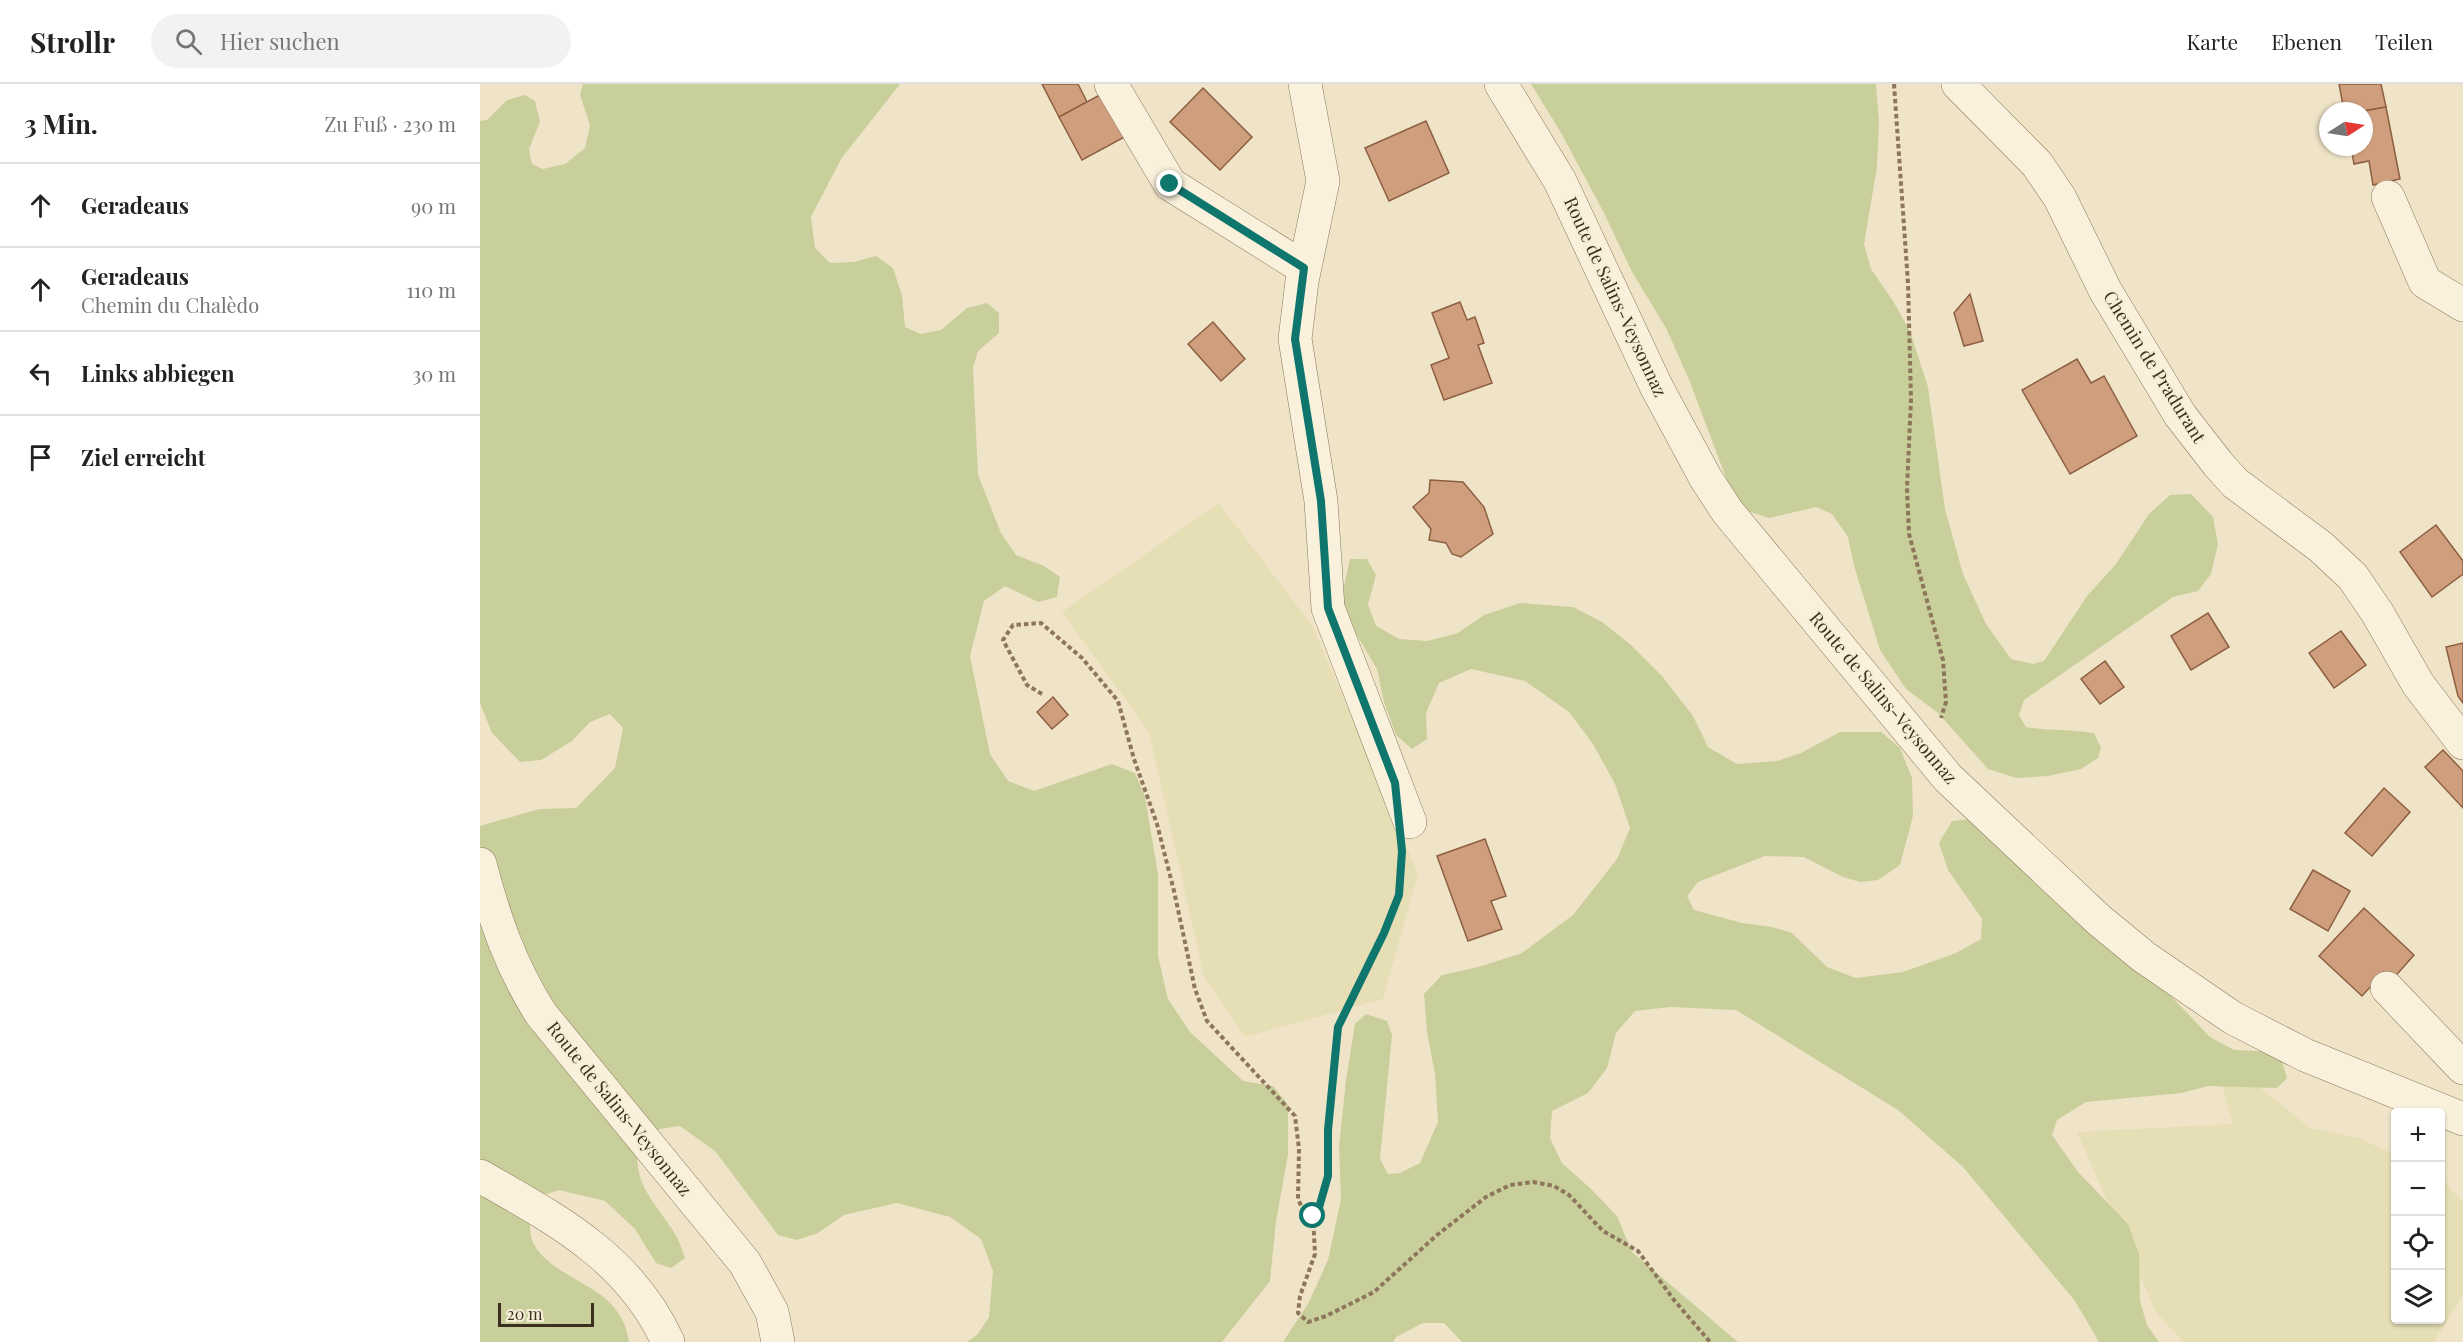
<!DOCTYPE html>
<html lang="de">
<head>
<meta charset="utf-8">
<style>
	body { margin:0; font-family:"Playfair Display",serif; background:#f2f2f2; color:#222 }
	.controls { position:absolute; right:18px; bottom:18px; display:grid; overflow:hidden; border-radius:6px; box-shadow:0 2px 4px #0004 }
	.controls button { width:54px; height:54px; display:grid; place-items:center; padding:0; border:0; border-bottom:2px solid #e0e0e0; background:#fff; color:#222; font:30px sans-serif }
	.compass { position:absolute; left:1839px; top:18px; width:54px; height:54px; border-radius:50%; background:#fff; box-shadow:0 2px 4px #0004; rotate:78deg }
	.scale { position:absolute; left:18px; bottom:15px; width:96px; box-sizing:border-box; padding-left:6px; border:3px solid #3d2e20; border-top:0; font-size:16px; line-height:21px; white-space:nowrap; color:#3d2e20; -webkit-text-stroke:4px #f7eed8; paint-order:stroke }
	.stop { position:absolute; width:18px; height:18px; margin:-14px; border:4px solid #0f766e; border-radius:50%; background:#fff }
	.stop.end { background:#0f766e; border-color:#fff; box-shadow:0 2px 6px #0008 }
	.list { margin:0; padding:0; list-style:none }
	h2 { display:flex; justify-content:space-between; align-items:center; height:78px; margin:0; padding:0 24px; font-size:26px }
	h2 small { font-size:20px; font-weight:400; color:#767676 }
	.list li { display:grid; grid-template-columns:39px 1fr auto; gap:18px; align-items:center; box-sizing:border-box; height:84px; padding:0 24px; border-top:2px solid #e0e0e0 }
	.list b { display:block; font-size:22px; white-space:nowrap }
	.list p { margin:0; font-size:20px; white-space:nowrap; color:#767676 }
	.list em { font-size:20px; font-style:normal; color:#767676 }
	.icon { flex:none; width:33px; height:33px; fill:none; stroke:currentColor; stroke-width:2; stroke-linecap:round; stroke-linejoin:round }
	.map { position:relative; flex:none; width:1983px; height:1258px; overflow:hidden }
	header { display:flex; align-items:center; gap:36px; box-sizing:border-box; height:84px; padding:0 30px; background:#fff; border-bottom:2px solid #e0e0e0 }
	header strong { font-size:28px }
	nav { display:flex; gap:33px; margin-inline-start:auto; font-size:21px }
	.search { width:420px; height:54px; background:#f2f2f2; display:flex; align-items:center; gap:15px; box-sizing:border-box; padding:0 21px; border-radius:33px; color:#767676; font-size:22px }
	main { display:flex }
	aside { flex:1; background:#fff }
	.map>svg:first-child { display:block }
	.farmland { fill:#e6deb5 }
	.green { fill:#c9cf9b }
	.building { fill:#cf9f7d; stroke:#8d5f41; stroke-width:1.5 }
	.lines { fill:none; stroke-linecap:round; stroke-linejoin:round }
	.minor-casing { stroke:#8d765c; stroke-width:34 }
	.path { stroke:#8d765c; stroke-width:4; stroke-dasharray:4.5 3; stroke-linecap:butt }
	.minor { stroke:#faf1dc; stroke-width:33 }
	.route { stroke:#0f766e; stroke-width:8 }
	.labels { text-anchor:middle; stroke-width:4.5; stroke-linejoin:round; paint-order:stroke }
	.street-label { font-size:18px; fill:#3d2e20; stroke:#f7eed8 }
</style>
</head>
<body>
<header>
<strong>Strollr</strong>
<div class="search"><svg class="icon" aria-label="search" viewBox="0 0 24 24"><circle cx="10" cy="10" r="6"/><path d="M15 15l6 6"/></svg>Hier suchen</div>
<nav><a>Karte</a><a>Ebenen</a><a>Teilen</a></nav>
</header>
<main>
<aside>
<h2>3 Min.<small>Zu Fuß · 230 m</small></h2>
<ul class="list">
<li><svg class="icon" aria-label="ahead" viewBox="0 0 24 24"><path d="M12 20V5M6 11l6-6 6 6"/></svg><div><b>Geradeaus</b></div><em>90 m</em></li>
<li><svg class="icon" aria-label="ahead" viewBox="0 0 24 24"><path d="M12 20V5M6 11l6-6 6 6"/></svg><div><b>Geradeaus</b><p>Chemin du Chalèdo</p></div><em>110 m</em></li>
<li><svg class="icon" aria-label="left" viewBox="0 0 24 24"><path d="M17 20v-9H6M10 6l-5 5 5 5"/></svg><div><b>Links abbiegen</b></div><em>30 m</em></li>
<li><svg class="icon" aria-label="arrive" viewBox="0 0 24 24"><path d="M6 21V4h12l-3 4 3 4H6"/></svg><div><b>Ziel erreicht</b></div></li>
</ul>
</aside>
<div class="map">
<svg width="1983" height="1258" viewBox="0 0 1983 1258">
	<rect width="100%" height="100%" fill="#f0e4c8"/>
	<g class="farmland">
		<path d="M739,419l94,124 105,247 -35,125 -138,38 -41,-60 -55,-245 -87,-120z"/>
		<path d="M1756,984l74,60 49,10 36,17 1,165h44l1,-141 22,22v94l-29,47h-251l-27,-30 -79,-180 156,-8 -14,-49z"/>
	</g>
	<g class="green">
		<path d="M103,0h317l-59,75 -30,58 4,31 15,15 24,-1 22,-6 17,12 9,27 3,32 16,7 20,-4 26,-22 20,-5 12,10v20l-21,18 -5,17 5,107 23,58 15,22 28,11 16,11 -3,20 -19,5 -33,-16 -21,15 -14,55 20,98 18,27 26,10 78,-27 23,9 10,24 13,77v82l10,43 22,33 53,49 30,5 15,19v50l-12,66 -6,60 -48,61h-255l11,-8 11,-17 4,-46 -12,-32 -31,-22 -53,-14 -53,12 -26,18 -21,7 -19,-5 -63,-84 -35,-25 -20,3 -23,22c-1,37 18,51 37,81 5,8 8,17 11,26l-14,10 -15,-5 -21,-34 -30,-28 -46,-11 -15,5c-4,9 -14,23 -14,34 1,38 62,52 82,76 10,11 15,23 17,37h-149v-516l59,-17 37,-1 39,-40 8,-40 -13,-14 -20,8 -18,19 -31,19 -21,2 -28,-29 -12,-30v-582l7,-1 20,-20 18,-5 10,6 5,21 -11,27 3,15 11,5 22,-5 20,-16 5,-23 -10,-30z"/>
		<path d="M1051,0h345l3,39 -2,44 -13,77 7,25 22,32 17,30 18,56 17,122 18,65 23,50 25,35 22,5 11,-3 43,-65 29,-32 33,-50 21,-19 21,-1 22,23 5,27 -7,30 -13,17 -25,6 -149,103 -5,15 7,12c23,4 45,2 68,6l7,15 -3,10 -17,11 -33,7 -32,2 -28,-9 -50,-56 -32,-24 -26,-39 -26,-84 -6,-29 -16,-23 -16,-7 -47,11 -19,-6 -19,-21 -41,-109 -24,-54 -34,-56 -28,-59 -44,-82z"/>
		<path d="M870,475h17l9,16 -8,30 8,21 23,13 28,2 31,-8 26,-18 36,-12 53,4 29,15 29,23 31,31 31,40 15,31 29,17 40,-3 24,-8 39,-21h41l19,16 12,30 1,38 -13,49 -22,15 -18,2 -17,-5 -39,-20 -39,-1 -67,26 -11,14 7,14 48,13 30,4 20,6 35,34 29,11 47,-6 53,-19 25,-14 1,-20 -34,-49 -9,-27 13,-22 20,-2 17,9 94,100 83,63 44,46 24,13 45,2 8,26 -10,10 -69,-2 -26,7 -96,9 -29,18 -5,15 26,37 50,52 11,30 1,47 7,24 12,17h-60l-24,-41 -112,-134 -65,-57 -162,-100 -66,-3 -35,4 -19,22 -9,35 -19,25 -36,18 -2,27 12,25 28,25 27,28 15,36 106,90h-276l-18,-19h-21l-27,14 -3,5h-110l26,-40 19,-42 13,-61 -2,-53 7,-66 9,-56 11,-10 21,7 5,14 -12,124 8,15 12,-1 20,-10 18,-41 -3,-48 -8,-42 -3,-38 18,-19 40,-9 40,-13 51,-38 44,-56 13,-31 -15,-44 -22,-40 -24,-32 -44,-31 -54,-12 -32,14 -13,30 1,26 -15,10 -16,-14 -12,-33 -7,-33 -25,-42 -11,-27z"/>
	</g>
	<g class="building">
		<path d="M562,0h36l9,18 -28,15z"/>
		<path d="M1859,0h42l5,23 -22,4h-20z"/>
		<path d="M723,4l49,49 -32,33 -50,-48z"/>
		<path d="M627,7l23,43 -48,26 -23,-43z"/>
		<path d="M1906,23l14,72 -27,6 -4,-24 -15,3 -3,-17h13v-36z"/>
		<path d="M946,37l23,52 -60,28 -24,-53z"/>
		<path d="M1490,210l13,47 -19,5 -10,-33z"/>
		<path d="M980,218l7,18 8,-3 9,26 -6,2 14,38 -48,17 -13,-35 18,-7 -17,-45z"/>
		<path d="M733,238l32,37 -24,22 -33,-37z"/>
		<path d="M1597,275l14,24 13,-7 33,60 -67,38 -48,-84z"/>
		<path d="M950,396l33,2 21,25 9,27 -32,23 -9,-3 -6,-11 -17,-3 2,-11 -18,-22 16,-14z"/>
		<path d="M1956,441l27,36v13l-31,23 -32,-45z"/>
		<path d="M1728,529l21,34 -38,23 -20,-34z"/>
		<path d="M1861,547l25,34 -32,23 -25,-35z"/>
		<path d="M1983,559v60l-5,-7 -12,-49z"/>
		<path d="M1625,577l19,26 -24,17 -19,-25z"/>
		<path d="M573,613l15,18 -16,14 -15,-17z"/>
		<path d="M1963,666l20,21v37l-38,-41z"/>
		<path d="M1904,704l26,24 -38,44 -27,-23z"/>
		<path d="M1005,755l21,57 -15,5 11,28 -34,12 -31,-85z"/>
		<path d="M1833,786l37,21 -22,40 -38,-22z"/>
		<path d="M1884,824l50,47 -22,25 -8,-8 -22,24 -43,-40z"/>
	</g>
	<g class="lines">
		<g class="minor-casing">
			<g id="minor">
				<path d="M631,0l59,100 134,84"/>
				<path d="M825,0l18,97 -21,100 -7,58 26,162 7,107 82,214"/>
				<path d="M1021,0l59,97 96,205 49,91 22,34 221,267 151,142 45,37 89,61 72,37 158,64"/>
				<path d="M1478,0l79,80 23,34 45,92 75,125 38,49 17,19 86,64 32,30 25,37 40,70 45,59"/>
				<path d="M1908,113l37,85 38,23"/>
				<path d="M0,780c14,54 31,103 61,150l204,249 27,49 6,30"/>
				<path d="M1907,904l76,80"/>
				<path d="M0,1092c77,44 150,82 188,166"/>
			</g>
		</g>
		<g class="path">
			<path d="M1414,0l14,199 3,116 -4,89 2,46 34,126 3,42 -5,16"/>
			<path d="M562,610l-15,-9 -24,-45 10,-15 28,-2 41,35 36,43 16,58 23,65 17,67 21,98 12,32 88,95 4,33 -1,50 10,22 10,-10 10,-35v-46l10,-103 46,-94 15,-38 3,-42"/>
			<path d="M833,1132l2,38 -15,42 -2,17 10,9 18,-6 48,-24 63,-57 49,-38 24,-12 23,-3 21,4 15,9 34,36 35,20 36,49 36,42"/>
		</g>
		<use href="#minor" class="minor"/>
	</g>
	<g class="lines">
		<path class="route" d="M690,100l134,84 -9,71 26,162 7,107 67,175 7,68 -3,44 -15,38 -46,94 -10,103v46l-10,35 -5,5"/>
	</g>
	<g class="labels">
		<g class="street-label">
			<text transform="translate(1135 213) rotate(65)" y="6">Route de Salins-Veysonnaz</text>
			<text transform="translate(1674 283) rotate(58)" y="6">Chemin de Pradurant</text>
			<text transform="translate(1403 614) rotate(50)" y="6">Route de Salins-Veysonnaz</text>
			<text transform="translate(139 1025) rotate(51)" y="6">Route de Salins-Veysonnaz</text>
		</g>
	</g>
</svg>
<div class="controls">
<button>+</button>
<button>−</button>
<button><svg class="icon" aria-label="locate" viewBox="0 0 24 24"><circle cx="12" cy="12" r="6"/><path d="M12 2v4M12 18v4M2 12h4M18 12h4"/></svg></button>
<button><svg class="icon" aria-label="layers" viewBox="0 0 24 24"><path d="M12 4l9 5-9 5-9-5zM3 14l9 5 9-5"/></svg></button>
</div>
<svg class="compass" viewBox="-18 -18 36 36"><path d="M0-13l5 13h-10z" fill="#e53935"/><path d="M0 13l5-13h-10z" fill="#767676"/></svg>
<div class="scale">20 m</div>
<div class="stop" style="left:833px;top:1132px"></div>
<div class="stop end" style="left:690px;top:100px"></div>
</div>
</main>
</body>
</html>
